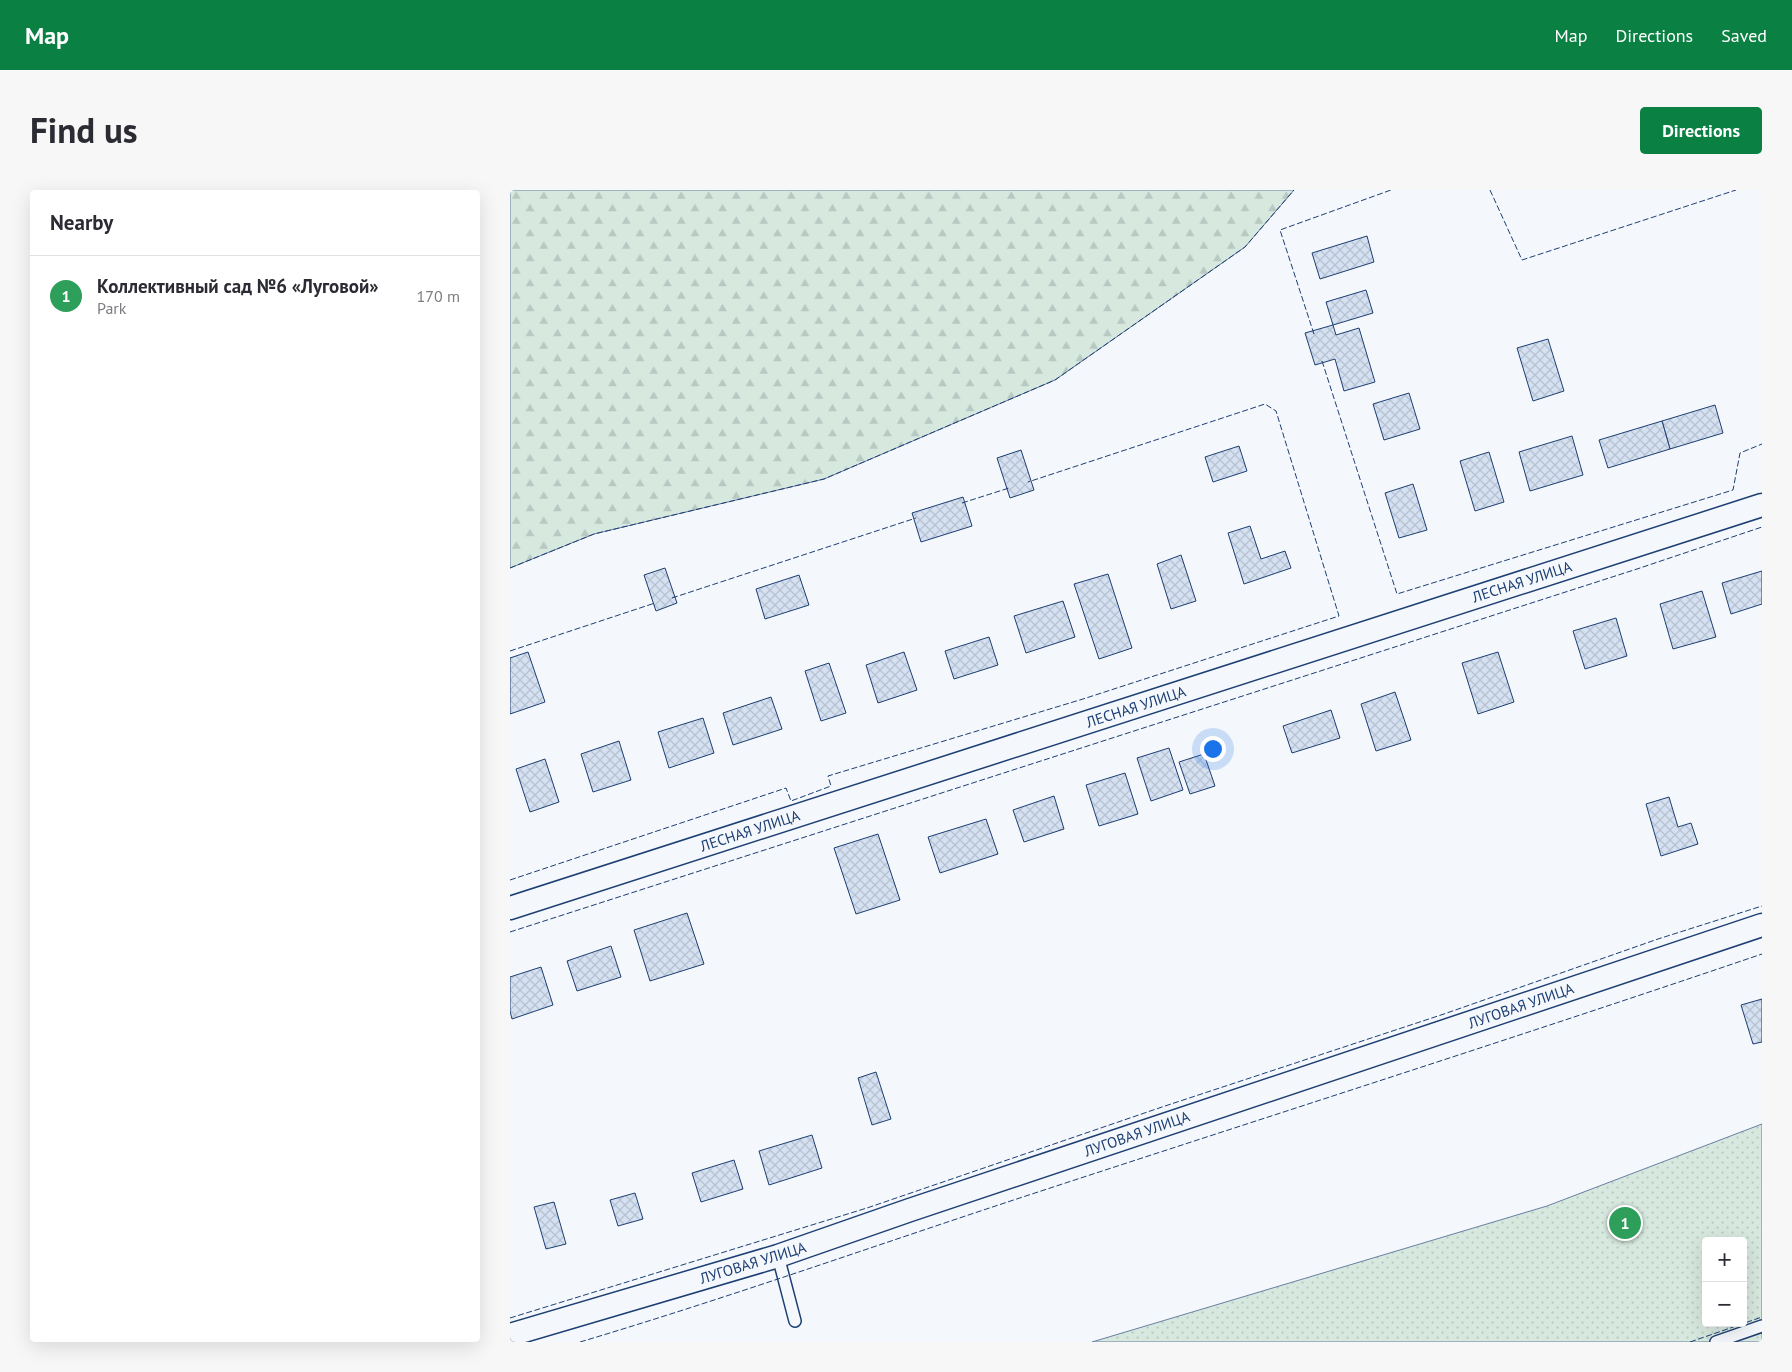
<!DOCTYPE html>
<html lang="en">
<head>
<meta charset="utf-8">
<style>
	body { margin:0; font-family:"PT Sans",sans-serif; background:#f7f7f7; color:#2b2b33 }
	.controls { position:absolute; right:15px; bottom:15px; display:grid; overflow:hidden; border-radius:5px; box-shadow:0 5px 20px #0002 }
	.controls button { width:45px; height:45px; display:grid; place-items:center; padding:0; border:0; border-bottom:1px solid #e1e1e2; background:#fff; color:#2b2b33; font:25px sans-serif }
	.you { position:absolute; left:702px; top:558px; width:18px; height:18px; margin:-12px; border:4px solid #fff; border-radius:50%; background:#1a73e8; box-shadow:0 0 0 8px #1a73e833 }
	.badge { display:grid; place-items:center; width:32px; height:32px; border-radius:50%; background:#0b8043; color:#fff; font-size:16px; font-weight:700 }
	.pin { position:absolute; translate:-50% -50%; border:2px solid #fff; box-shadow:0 1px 5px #0006 }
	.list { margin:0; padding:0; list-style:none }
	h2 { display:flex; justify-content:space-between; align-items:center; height:65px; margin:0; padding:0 20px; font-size:21px }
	h2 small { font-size:16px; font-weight:400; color:#7c7c81 }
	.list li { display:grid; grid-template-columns:32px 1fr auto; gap:15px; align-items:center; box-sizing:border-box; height:80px; padding:0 20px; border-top:1px solid #e1e1e2 }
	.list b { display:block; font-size:19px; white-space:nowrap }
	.list p { margin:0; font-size:16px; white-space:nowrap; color:#7c7c81 }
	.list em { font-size:16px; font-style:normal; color:#7c7c81 }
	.map { position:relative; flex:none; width:1252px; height:1152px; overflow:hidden; border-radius:5px }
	header { display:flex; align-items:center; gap:30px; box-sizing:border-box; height:70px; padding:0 25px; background:#0b8043; color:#fff }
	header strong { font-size:24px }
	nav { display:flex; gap:28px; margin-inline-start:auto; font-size:18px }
	.intro { display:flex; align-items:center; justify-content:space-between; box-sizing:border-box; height:120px; padding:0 30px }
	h1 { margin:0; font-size:35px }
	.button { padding:12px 22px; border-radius:5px; background:#0b8043; color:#fff; font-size:18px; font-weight:700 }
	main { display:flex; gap:30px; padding:0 30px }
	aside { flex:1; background:#fff; border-radius:5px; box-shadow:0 5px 20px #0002 }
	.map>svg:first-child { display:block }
	.grass { fill:url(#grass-dots); stroke:#687fa3; fill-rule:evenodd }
	.forest { fill:url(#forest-firs); stroke:#687fa3 }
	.building { fill:url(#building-cross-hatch); stroke:#1d3f73 }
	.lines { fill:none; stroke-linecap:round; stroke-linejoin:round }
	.service-casing { stroke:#1d3f73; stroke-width:14 }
	.minor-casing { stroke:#1d3f73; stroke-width:25 }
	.service { stroke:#f4f7fb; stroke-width:11 }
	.minor { stroke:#f4f7fb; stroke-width:22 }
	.fence { stroke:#1d3f73; stroke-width:1; stroke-dasharray:6 2.5; stroke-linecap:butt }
	.labels { text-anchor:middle; stroke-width:4; stroke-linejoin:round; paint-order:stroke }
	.street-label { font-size:15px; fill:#1d3f73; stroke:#f4f7fb }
</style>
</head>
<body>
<header>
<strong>Map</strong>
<nav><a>Map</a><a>Directions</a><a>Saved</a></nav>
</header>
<div class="intro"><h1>Find us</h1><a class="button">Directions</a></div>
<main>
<aside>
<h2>Nearby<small></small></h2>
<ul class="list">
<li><span class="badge" style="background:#2e9e5b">1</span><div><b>Коллективный сад №6 «Луговой»</b><p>Park</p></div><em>170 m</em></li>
</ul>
</aside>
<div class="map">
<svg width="1252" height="1152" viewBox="0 0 1252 1152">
	<defs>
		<pattern id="grass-dots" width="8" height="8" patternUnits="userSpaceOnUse" patternTransform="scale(1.25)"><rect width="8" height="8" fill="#d7e8df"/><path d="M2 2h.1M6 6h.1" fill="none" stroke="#b8c8c3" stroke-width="1.8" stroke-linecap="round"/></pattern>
		<pattern id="forest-firs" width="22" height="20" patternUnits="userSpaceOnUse" patternTransform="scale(1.25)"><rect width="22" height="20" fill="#d7e8df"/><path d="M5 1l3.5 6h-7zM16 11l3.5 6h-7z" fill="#b8c8c3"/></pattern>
		<pattern id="building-cross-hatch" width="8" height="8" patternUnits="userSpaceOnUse" patternTransform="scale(1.25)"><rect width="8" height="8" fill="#d5e0f0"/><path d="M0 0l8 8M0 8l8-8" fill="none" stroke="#b6c1d1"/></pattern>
	</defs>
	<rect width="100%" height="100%" fill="#f4f7fb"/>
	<path class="grass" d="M1252,934v218h-670l455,-136zM1196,1051h37v82h-37z"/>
	<path class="forest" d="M0,0h784l-49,57 -190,133 -231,99 -230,55 -84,34z"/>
	<g class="building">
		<path d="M857,46l7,26 -54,17 -8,-26z"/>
		<path d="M856,100l7,23 -40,12 -7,-23z"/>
		<path d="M823,135l3,10 23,-7 16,54 -31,9 -9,-32 -20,6 -10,-32z"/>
		<path d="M1038,149l16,52 -31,10 -16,-53z"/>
		<path d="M899,203l11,36 -36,11 -11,-36z"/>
		<path d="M1205,215l8,28 -53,16 -8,-28z"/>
		<path d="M1152,231l8,28 -62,19 -9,-28z"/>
		<path d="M1062,246l11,39 -53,16 -11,-39z"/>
		<path d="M729,256l8,25 -34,11 -8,-25z"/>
		<path d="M511,260l13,40 -24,8 -13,-40z"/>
		<path d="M979,262l15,50 -29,9 -15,-50z"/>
		<path d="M903,294l14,46 -28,8 -14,-45z"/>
		<path d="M453,307l9,29 -51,16 -9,-29z"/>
		<path d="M740,336l11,33 24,-8 6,17 -47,16 -16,-51z"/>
		<path d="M671,365l15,46 -25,8 -14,-45z"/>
		<path d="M155,378l12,35 -21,8 -12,-36z"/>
		<path d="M1252,381v33l-31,10 -9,-31z"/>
		<path d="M598,384l24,74 -33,11 -25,-75z"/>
		<path d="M289,385l10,30 -44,14 -9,-30z"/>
		<path d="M1192,401l14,46 -43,12 -13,-45z"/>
		<path d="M553,411l12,36 -49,16 -12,-37z"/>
		<path d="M1106,428l11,38 -42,13 -12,-38z"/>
		<path d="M479,447l9,28 -44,14 -9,-28z"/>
		<path d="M18,462l17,50 -35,12v-56z"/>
		<path d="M394,462l13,38 -39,13 -12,-38z"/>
		<path d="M988,462l16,50 -36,12 -16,-51z"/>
		<path d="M319,473l17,50 -25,8 -16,-50z"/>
		<path d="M885,502l16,48 -35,11 -15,-47z"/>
		<path d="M261,507l11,32 -49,16 -10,-32z"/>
		<path d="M821,520l9,28 -48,15 -9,-27z"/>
		<path d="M193,528l11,35 -45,15 -11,-36z"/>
		<path d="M109,551l12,39 -38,12 -12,-38z"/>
		<path d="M659,558l14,42 -32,11 -14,-43z"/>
		<path d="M694,564l11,32 -25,8 -11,-32z"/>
		<path d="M35,569l14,43 -29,10 -14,-43z"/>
		<path d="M615,583l13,41 -39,12 -13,-41z"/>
		<path d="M544,606l10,33 -40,13 -11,-32z"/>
		<path d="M1159,607l9,30 13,-4 7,21 -37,12 -15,-52z"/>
		<path d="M476,629l12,35 -58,19 -12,-36z"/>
		<path d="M368,644l22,66 -44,14 -22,-66z"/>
		<path d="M177,723l17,51 -54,17 -16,-51z"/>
		<path d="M101,756l10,31 -44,14 -10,-30z"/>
		<path d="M31,777l12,38 -41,14 -2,-8v-34z"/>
		<path d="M1252,809v43l-9,2 -12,-39z"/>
		<path d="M366,882l15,47 -19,6 -14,-47z"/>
		<path d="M302,945l10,33 -53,17 -10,-34z"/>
		<path d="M224,970l9,29 -42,13 -9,-29z"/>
		<path d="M125,1003l8,26 -25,7 -8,-26z"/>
		<path d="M44,1012l12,42 -20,5 -12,-42z"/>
	</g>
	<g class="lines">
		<g class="service-casing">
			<g id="service">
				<path d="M268,1066l17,65"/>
				<path d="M1206,1152l46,-16"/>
			</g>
		</g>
		<g class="minor-casing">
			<g id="minor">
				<path d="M0,718l1252,-403"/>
				<path d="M0,1145l268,-79 132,-46 852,-285"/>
			</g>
		</g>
		<use href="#service" class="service"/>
		<use href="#minor" class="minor"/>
		<g class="fence">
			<path d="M980,0l32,70 214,-70"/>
			<path d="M804,144l-34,-104 111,-40"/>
			<path d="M812,171l75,233 336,-104 7,-37 22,-9"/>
			<path d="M452,313l47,-15"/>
			<path d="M0,378l84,-34 230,-55 231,-99 190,-133 49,-57"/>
			<path d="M162,408l244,-80"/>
			<path d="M0,461l145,-48"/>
			<path d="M0,690l276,-92 5,13 40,-15 -3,-10 255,-77 256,-83 -63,-205 -11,-7 -237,78"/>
			<path d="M0,742l1127,-363 125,-42"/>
			<path d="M0,1128l357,-110 295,-101 282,-93 214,-75 104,-33"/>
			<path d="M70,1152c154,-46 305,-100 458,-150 241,-79 483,-156 724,-238"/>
			<path d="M1180,1152l72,-25"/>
		</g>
	</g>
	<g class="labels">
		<g class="street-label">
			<text transform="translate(1012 392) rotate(-18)" y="5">ЛЕСНАЯ УЛИЦА</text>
			<text transform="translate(626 517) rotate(-18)" y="5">ЛЕСНАЯ УЛИЦА</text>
			<text transform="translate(240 641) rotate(-18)" y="5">ЛЕСНАЯ УЛИЦА</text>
			<text transform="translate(1011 816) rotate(-19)" y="5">ЛУГОВАЯ УЛИЦА</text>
			<text transform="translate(627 944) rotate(-19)" y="5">ЛУГОВАЯ УЛИЦА</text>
			<text transform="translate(243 1073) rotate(-17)" y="5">ЛУГОВАЯ УЛИЦА</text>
		</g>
	</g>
</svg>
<div class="controls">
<button>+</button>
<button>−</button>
</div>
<div class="you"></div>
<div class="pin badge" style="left:1115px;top:1033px;background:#2e9e5b">1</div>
</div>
</main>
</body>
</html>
